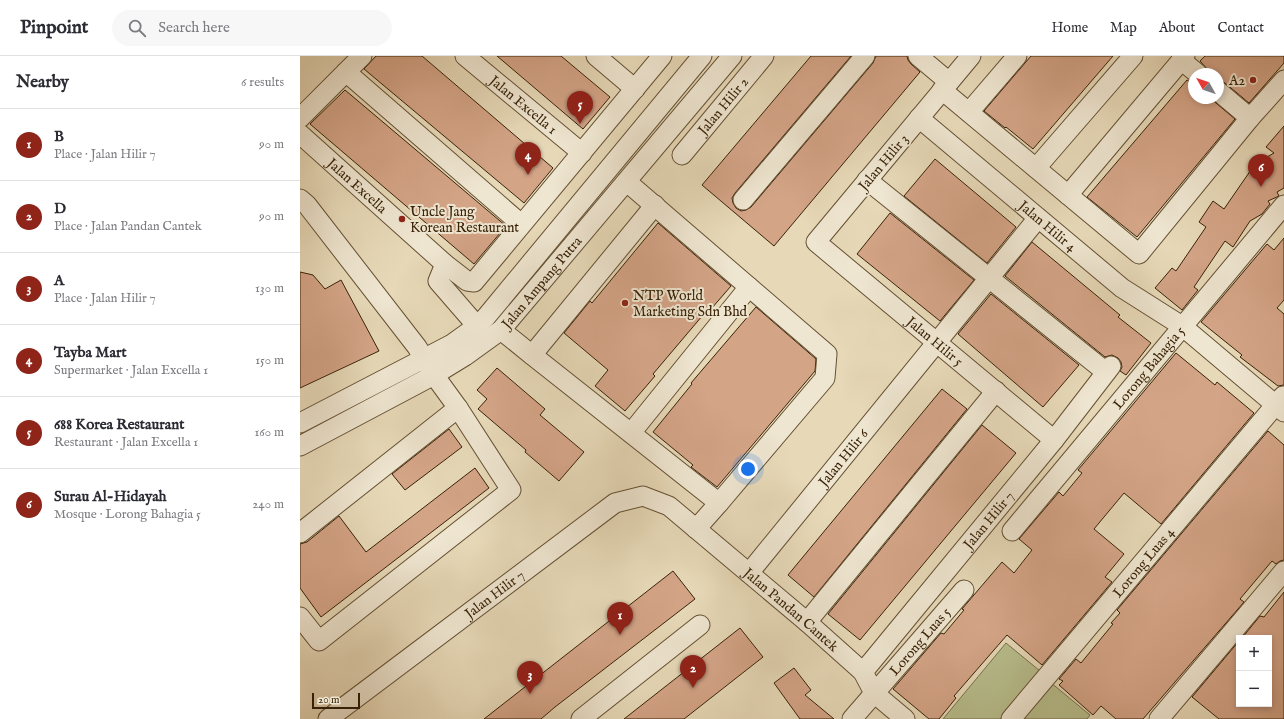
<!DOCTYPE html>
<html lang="en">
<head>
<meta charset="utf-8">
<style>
	body { margin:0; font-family:"IM FELL English",serif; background:#f7f7f7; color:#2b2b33 }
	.controls { position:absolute; right:12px; bottom:12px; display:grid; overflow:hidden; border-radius:0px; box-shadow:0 2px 6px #0003 }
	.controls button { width:36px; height:36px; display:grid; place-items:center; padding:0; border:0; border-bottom:1px solid #e1e1e2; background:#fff; color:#2b2b33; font:20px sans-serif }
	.compass { position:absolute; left:888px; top:12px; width:36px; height:36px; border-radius:50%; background:#fff; box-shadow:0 2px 6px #0003; rotate:310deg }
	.scale { position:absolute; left:12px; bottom:10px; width:48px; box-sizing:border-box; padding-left:4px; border:2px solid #382207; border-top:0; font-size:11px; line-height:14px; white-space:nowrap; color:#382207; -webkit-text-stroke:3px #efe6d1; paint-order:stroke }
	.you { position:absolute; left:448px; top:413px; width:14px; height:14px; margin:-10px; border:3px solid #fff; border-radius:50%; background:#1a73e8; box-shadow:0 0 0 6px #1a73e833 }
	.badge { display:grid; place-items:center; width:26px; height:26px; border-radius:50%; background:#8f2418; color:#fff; font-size:13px; font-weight:700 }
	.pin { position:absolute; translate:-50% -33px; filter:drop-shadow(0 1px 2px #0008) }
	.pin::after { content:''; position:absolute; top:21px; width:14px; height:12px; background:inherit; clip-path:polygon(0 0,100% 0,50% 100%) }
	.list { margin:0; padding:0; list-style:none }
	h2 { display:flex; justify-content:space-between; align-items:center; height:52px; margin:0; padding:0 16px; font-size:17px }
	h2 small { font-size:13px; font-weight:400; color:#7c7c81 }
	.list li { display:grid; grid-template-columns:26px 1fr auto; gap:12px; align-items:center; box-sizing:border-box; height:72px; padding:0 16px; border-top:1px solid #e1e1e2 }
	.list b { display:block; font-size:15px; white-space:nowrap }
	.list p { margin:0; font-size:13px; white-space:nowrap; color:#7c7c81 }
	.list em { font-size:13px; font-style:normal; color:#7c7c81 }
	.icon { flex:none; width:22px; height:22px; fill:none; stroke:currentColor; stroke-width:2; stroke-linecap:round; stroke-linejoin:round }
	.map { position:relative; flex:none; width:984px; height:663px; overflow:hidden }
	header { display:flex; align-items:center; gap:24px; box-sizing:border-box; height:56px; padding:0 20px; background:#fff; border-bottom:1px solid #e1e1e2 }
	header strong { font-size:19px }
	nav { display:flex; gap:22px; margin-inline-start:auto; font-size:14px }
	.search { width:280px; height:36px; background:#f7f7f7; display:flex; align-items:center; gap:10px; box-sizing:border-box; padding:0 14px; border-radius:22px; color:#7c7c81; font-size:15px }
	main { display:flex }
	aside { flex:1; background:#fff }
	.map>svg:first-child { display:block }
	.green { fill:#b8be8d; stroke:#78704a }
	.building { fill:#d4a487; stroke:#382207 }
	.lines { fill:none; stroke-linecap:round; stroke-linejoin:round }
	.minor-casing { stroke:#645033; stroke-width:21 }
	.minor { stroke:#efe6d1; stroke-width:19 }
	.poi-dot { fill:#8f2418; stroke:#efe6d1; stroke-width:1.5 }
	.labels { text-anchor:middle; stroke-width:4; stroke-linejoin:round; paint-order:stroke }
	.poi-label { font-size:14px; fill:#382207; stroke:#efe6d1; text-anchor:start }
	.street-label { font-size:14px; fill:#382207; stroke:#efe6d1 }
</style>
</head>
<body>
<header>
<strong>Pinpoint</strong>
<div class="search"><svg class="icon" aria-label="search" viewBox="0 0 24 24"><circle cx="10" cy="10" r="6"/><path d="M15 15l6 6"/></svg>Search here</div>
<nav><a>Home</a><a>Map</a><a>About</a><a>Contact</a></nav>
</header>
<main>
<aside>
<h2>Nearby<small>6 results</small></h2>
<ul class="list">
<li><span class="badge">1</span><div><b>B</b><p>Place · Jalan Hilir 7</p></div><em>90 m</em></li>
<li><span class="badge">2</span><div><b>D</b><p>Place · Jalan Pandan Cantek</p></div><em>90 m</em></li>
<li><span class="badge">3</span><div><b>A</b><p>Place · Jalan Hilir 7</p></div><em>130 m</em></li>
<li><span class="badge">4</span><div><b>Tayba Mart</b><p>Supermarket · Jalan Excella 1</p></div><em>150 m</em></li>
<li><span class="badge">5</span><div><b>688 Korea Restaurant</b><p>Restaurant · Jalan Excella 1</p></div><em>160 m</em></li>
<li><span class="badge">6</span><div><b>Surau Al-Hidayah</b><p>Mosque · Lorong Bahagia 5</p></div><em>240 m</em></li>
</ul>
</aside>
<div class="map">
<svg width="984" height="663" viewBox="0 0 984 663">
	<rect width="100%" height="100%" fill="#e7d9b8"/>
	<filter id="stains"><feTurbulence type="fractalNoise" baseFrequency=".005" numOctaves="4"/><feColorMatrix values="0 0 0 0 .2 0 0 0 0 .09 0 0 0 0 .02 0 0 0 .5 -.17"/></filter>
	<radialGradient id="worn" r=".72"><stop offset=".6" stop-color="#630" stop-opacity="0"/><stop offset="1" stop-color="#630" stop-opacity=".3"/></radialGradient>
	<g class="green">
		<path d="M706,587l34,28 -40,48h-57z"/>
		<path d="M750,626l40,33 -3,4h-67z"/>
	</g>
	<g class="building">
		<path d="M76,0h46l131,112 -29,35 -160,-134z"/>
		<path d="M197,0h64l49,41 -27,32z"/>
		<path d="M511,0h40l-116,137 -3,5 1,5 3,5 5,3 5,-1 5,-3 122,-144 3,-7h31l1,4 3,4 9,8 -146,174 -72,-61z"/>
		<path d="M731,0h82l-80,93 -27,-22 -1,1 -21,-17z"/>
		<path d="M905,0h79v7l-35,40 -24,-20 -7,-3v-6h-9l-1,-4 -8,-9z"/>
		<path d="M887,24l7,4v14h16l25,21 -98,118 -50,-40z"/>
		<path d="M45,34l161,136 -32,38 -164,-140z"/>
		<path d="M984,70v62l-7,4 2,4 -11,5 2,3 -8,10 -12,7 -17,26 -8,-6 -31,46 4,3 -16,20 -27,-22 17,-20 4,3 30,-44 -7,-5 14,-21 11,8 31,-45 19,-11 -8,-6z"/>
		<path d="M635,103l81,68 -29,36 -83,-67z"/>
		<path d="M590,157l84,67 -34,41 -83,-67z"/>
		<path d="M358,167l73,63 -26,30 -2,-1 -50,59 2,2 -30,35 -30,-25 13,-16 -44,-37 26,-32 2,2z"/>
		<path d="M984,182v62l-7,8 7,6v71l-6,1 -38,-29 2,-2 -41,-33 66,-78 7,6z"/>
		<path d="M732,186l88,73 -2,2 33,26 -25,32 -6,-4 2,-4 -1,-5 -3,-4 -6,-3 -7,2 -100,-81z"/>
		<path d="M0,216l13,3 12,14 16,-9 38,71 -79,37z"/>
		<path d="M691,238l88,71 -36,42 -85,-73z"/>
		<path d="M456,251l60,52 -1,12 -98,116 -26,-20 2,-2 -40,-33 39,-48 -1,-1z"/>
		<path d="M876,297l39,32 2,-3 37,31 -93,111 -37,-31 -30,36 30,25 -19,23 7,5 -70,83 -35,-30 -53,61 2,2 -17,21h-10l-36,-30 48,-56 3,1 20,-24 -2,-1 40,-47 12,11 18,-23 -13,-11 40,-47 4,4 19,-23 -4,-3z"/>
		<path d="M197,312l48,41 -5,6 44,37 -25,29 -34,-29 1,-2 -48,-41 9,-10 -10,-9z"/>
		<path d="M642,333l25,20 -153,188 -26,-22z"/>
		<path d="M682,369l34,28 -156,187 -32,-26z"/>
		<path d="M149,373l13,18 -57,43 -13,-16z"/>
		<path d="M968,375l16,14v115l-4,1 -4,3 -4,-3 -32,38 4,3 -101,117h-27l-15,-13 -8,9 -34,-30 4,-4 -4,-2 17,-20 5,4 32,-39 -2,-1 9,-10 -3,-3z"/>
		<path d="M175,412l14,20 -168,129 -21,-29v-44l7,-2 32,-26 27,36z"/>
		<path d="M373,515l22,28 -140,108 -14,12h-57z"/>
		<path d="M984,536v127h-65l-27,-22 47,-56v63h30v-66h-27l18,-22 4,1z"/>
		<path d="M440,572l23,29 -79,62h-60z"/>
		<path d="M494,612l17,22 -6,5 29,24h-34l-26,-36z"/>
	</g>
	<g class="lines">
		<g class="minor-casing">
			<g id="minor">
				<path id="s1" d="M165,0l117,97"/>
				<path d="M296,0l39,33"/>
				<path d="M618,0l31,26"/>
				<path id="s2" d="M671,0l-155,186 238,198"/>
				<path d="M881,4l17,14"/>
				<path d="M46,16l175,152"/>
				<path d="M642,34l197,164 111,-136 34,-38"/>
				<path d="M918,35l32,27"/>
				<path d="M669,56l48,-56"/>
				<path d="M0,62l62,-62"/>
				<path id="s3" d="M619,62l203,170 60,38 102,86"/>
				<path id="s4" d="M0,78l145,130 22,17 7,1 188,-226"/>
				<path id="s5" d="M382,99l82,-99"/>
				<path d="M736,112l97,-112"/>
				<path d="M567,124l239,192"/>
				<path d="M768,139l117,-139"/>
				<path d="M0,143l7,6 110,142 17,28 24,33 53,82 -192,151 -19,-24"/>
				<path d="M443,144l122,-144"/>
				<path d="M145,208l-7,17 39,45"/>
				<path d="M201,274l31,25 187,148 106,-125 2,-24 -200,-172"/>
				<path d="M232,299l123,-150"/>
				<path d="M0,367l152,-79 25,-18 9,-9 216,-261"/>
				<path d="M331,377l118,-146"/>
				<path id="s6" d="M0,390l134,-71 31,-19 36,-26 231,-274"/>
				<path d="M396,473l23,-26"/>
				<path id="s7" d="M712,475l272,-326"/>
				<path d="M0,477l158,-125"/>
				<path id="s8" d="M449,517l289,-355"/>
				<path d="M507,566l189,-231"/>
				<path id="s9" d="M563,616l191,-232 57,-74"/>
				<path id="s10" d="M28,663l287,-216 28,-7 26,10 138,116 56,50 11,21 31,26"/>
				<path d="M281,663l119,-94"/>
				<path id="s11" d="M552,663l112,-129"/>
				<path id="s12" d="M711,663l272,-323"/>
				<path d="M859,663l125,-148"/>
			</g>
		</g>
		<use href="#minor" class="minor"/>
	</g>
	<g class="poi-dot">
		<circle cx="953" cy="24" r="4"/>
		<circle cx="102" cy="163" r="4"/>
		<circle cx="325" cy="247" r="4"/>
	</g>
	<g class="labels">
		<g class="poi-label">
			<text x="945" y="29" text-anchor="end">A2</text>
			<text x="110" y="160">Uncle Jang<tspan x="110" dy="16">Korean Restaurant</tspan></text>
			<text x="333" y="244">NTP World<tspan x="333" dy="16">Marketing Sdn Bhd</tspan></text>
		</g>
		<g class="street-label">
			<text dy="5" stroke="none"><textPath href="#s1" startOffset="76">Jalan Excella 1</textPath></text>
			<text dy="5" stroke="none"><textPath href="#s5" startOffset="64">Jalan Hilir 2</textPath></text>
			<text transform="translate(583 106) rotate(-50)" y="5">Jalan Hilir 3</text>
			<text dy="5" stroke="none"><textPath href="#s4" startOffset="77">Jalan Excella</textPath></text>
			<text dy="5" stroke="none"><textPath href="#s3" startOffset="168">Jalan Hilir 4</textPath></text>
			<text dy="5" stroke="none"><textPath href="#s6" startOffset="295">Jalan Ampang Putra</textPath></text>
			<text dy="5" stroke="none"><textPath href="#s2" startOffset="397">Jalan Hilir 5</textPath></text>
			<text dy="5" stroke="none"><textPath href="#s7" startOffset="213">Lorong Bahagia 5</textPath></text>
			<text dy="5" stroke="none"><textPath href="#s8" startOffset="149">Jalan Hilir 6</textPath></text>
			<text dy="5" stroke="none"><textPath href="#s9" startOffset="197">Jalan Hilir 7</textPath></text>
			<text dy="5" stroke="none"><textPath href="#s12" startOffset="205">Lorong Luas 4</textPath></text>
			<text dy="5" stroke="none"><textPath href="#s10" startOffset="208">Jalan Hilir 7</textPath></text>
			<text dy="5" stroke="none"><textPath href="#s10" startOffset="576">Jalan Pandan Cantek</textPath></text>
			<text dy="5" stroke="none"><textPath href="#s11" startOffset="103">Lorong Luas 5</textPath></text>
		</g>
	</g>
	<rect width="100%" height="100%" filter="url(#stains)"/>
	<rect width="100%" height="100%" fill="url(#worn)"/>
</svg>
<div class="controls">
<button>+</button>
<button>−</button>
</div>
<svg class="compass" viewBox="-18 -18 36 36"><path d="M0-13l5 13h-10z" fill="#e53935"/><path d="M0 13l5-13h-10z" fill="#7c7c81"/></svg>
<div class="scale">20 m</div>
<div class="you"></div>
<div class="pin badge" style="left:320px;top:579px">1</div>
<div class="pin badge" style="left:393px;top:632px">2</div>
<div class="pin badge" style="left:230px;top:638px">3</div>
<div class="pin badge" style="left:228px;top:119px">4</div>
<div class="pin badge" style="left:280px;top:68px">5</div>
<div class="pin badge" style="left:961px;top:131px">6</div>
</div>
</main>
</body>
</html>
